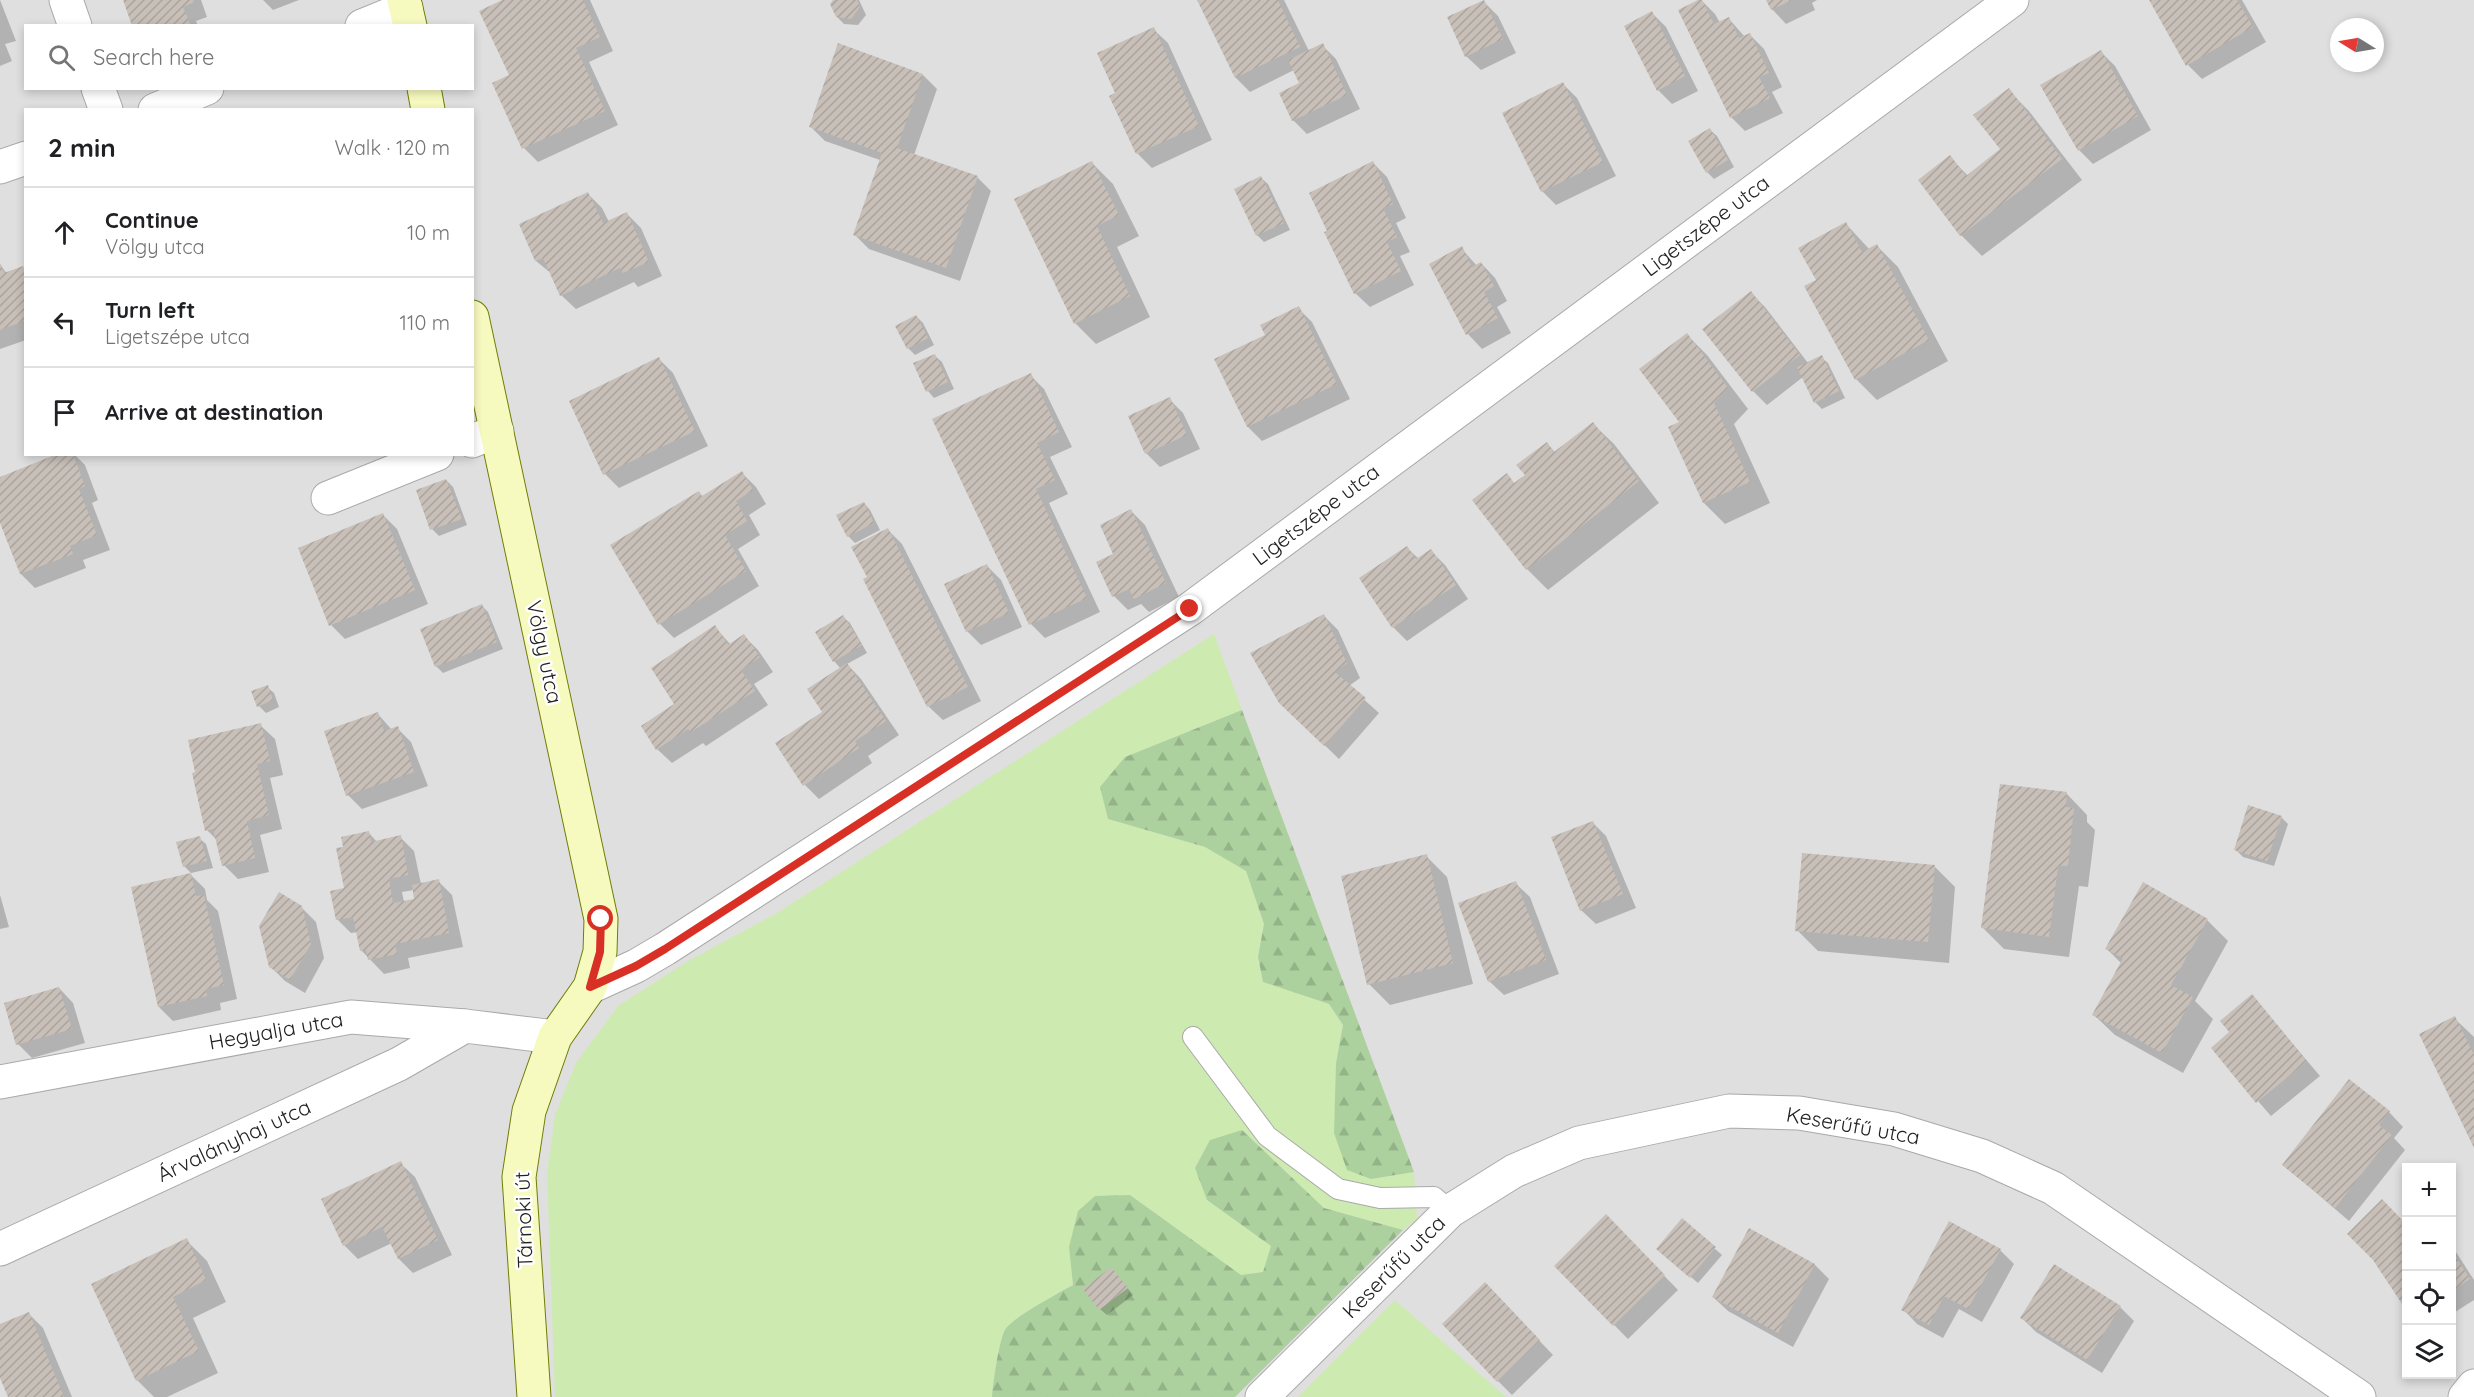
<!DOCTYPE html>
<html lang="en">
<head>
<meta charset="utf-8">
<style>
	body { margin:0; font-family:Quicksand,sans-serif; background:#f6f6f6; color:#202124 }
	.controls { position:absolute; right:18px; bottom:18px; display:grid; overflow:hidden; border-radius:0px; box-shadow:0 3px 9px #0003 }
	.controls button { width:54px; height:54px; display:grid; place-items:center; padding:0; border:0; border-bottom:2px solid #e0e0e0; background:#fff; color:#202124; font:30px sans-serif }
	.compass { position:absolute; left:2330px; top:18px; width:54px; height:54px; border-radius:50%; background:#fff; box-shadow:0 3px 9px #0003; rotate:281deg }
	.stop { position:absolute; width:18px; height:18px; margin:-14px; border:4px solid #d93025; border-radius:50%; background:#fff }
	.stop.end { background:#d93025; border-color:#fff; box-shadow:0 2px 6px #0008 }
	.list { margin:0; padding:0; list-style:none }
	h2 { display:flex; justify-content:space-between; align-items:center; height:78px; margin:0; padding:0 24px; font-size:26px }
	h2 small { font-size:20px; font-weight:400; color:#757577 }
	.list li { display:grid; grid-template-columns:39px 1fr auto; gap:18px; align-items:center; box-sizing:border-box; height:90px; padding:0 24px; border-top:2px solid #e0e0e0 }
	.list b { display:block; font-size:22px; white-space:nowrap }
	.list p { margin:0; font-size:20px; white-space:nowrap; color:#757577 }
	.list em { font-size:20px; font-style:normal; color:#757577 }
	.icon { flex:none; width:33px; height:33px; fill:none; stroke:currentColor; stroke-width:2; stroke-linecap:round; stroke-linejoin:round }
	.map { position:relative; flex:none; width:2474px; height:1397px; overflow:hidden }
	.search { position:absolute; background:#fff; box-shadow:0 3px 9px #0003; left:24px; top:24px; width:450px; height:66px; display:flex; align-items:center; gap:15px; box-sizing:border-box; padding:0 21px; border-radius:0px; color:#757577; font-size:22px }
	.panel { position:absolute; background:#fff; box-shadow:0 3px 9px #0003; left:24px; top:108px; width:450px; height:348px; border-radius:0px }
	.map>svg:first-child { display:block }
	.residential { fill:#e0dfdf; fill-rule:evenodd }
	.grass { fill:#cdebb0 }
	.forest { fill:url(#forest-firs) }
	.shadow { fill:#0003; fill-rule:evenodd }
	.building { fill:url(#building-hatch) }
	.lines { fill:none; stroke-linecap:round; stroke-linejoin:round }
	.lane-casing { stroke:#a9a9a9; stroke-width:22 }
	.street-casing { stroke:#a9a9a9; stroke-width:35 }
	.secondary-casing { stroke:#707d05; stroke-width:35 }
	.lane { stroke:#fff; stroke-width:20 }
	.street { stroke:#fff; stroke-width:33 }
	.secondary { stroke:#f7fabf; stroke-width:33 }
	.route { stroke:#d93025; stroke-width:8 }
	.labels { text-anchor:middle; stroke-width:5; stroke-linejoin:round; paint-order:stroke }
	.street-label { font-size:21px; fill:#222; stroke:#fff }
</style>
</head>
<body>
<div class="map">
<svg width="2474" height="1397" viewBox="0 0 2474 1397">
	<defs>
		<pattern id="forest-firs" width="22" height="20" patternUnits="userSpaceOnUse" patternTransform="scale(1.5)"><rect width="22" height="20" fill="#add19e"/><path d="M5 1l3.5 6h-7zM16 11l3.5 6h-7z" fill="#95b388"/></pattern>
		<pattern id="building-hatch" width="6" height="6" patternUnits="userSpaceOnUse" patternTransform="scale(1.5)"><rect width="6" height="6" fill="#c7bfb8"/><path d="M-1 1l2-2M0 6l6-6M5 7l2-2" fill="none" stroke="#aba49e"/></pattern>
	</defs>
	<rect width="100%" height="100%" fill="#f2efe9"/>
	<path class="residential" d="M0,0h2474v1397h-2474zM26,26h446v62h-446zM2339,27h36v36h-36zM26,110h446v344h-446zM2406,1168h46v206h-46z"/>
	<g class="grass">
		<path d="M1214,634l28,76 -117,47 -17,62 97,28 41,24 18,53 -6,33 5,25 66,22 14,21 -7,38 35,116 43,-7 3,47 -14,11 -79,-22 -82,-78 -35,70 64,46 -8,26 -22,4 -111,-81 -61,52 4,38c-16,9 -56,30 -67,43 -7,10 -13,56 -14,69h-437l-8,-224 8,-58 21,-52 42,-57 70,-45 89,-48z"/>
		<path d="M1395,1300l111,97h-208z"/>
	</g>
	<g class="forest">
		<path d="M1242,710l172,462 -43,7 -24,-9 -13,-37 2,-70 7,-38 -14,-21 -66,-22 -5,-25 6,-33 -18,-53 -41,-24 -97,-28 -8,-32 25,-30z"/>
		<path d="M1242,1130l82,78 79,22 -168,167h-243c1,-13 7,-59 14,-69 11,-13 51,-34 67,-43l-4,-38 9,-36 17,-15 35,-1 111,80 22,-3 8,-26 -64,-46 -12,-32 15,-28z"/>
	</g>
	<g class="shadow">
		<path d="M0,0l16,41 -11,3 7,17 -12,5z"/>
		<path d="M124,0h77l6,17 -11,4 2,5h-64z"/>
		<path d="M263,0h36l-26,10z"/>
		<path d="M506,0h84l23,51 -24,11 29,63 -80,37 -14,-14 -13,-72z"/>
		<path d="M835,0h24l7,15 -8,10 -14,-1 -7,-7z"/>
		<path d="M1199,0h85l25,51 13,-6 14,14 24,50 -53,25 -14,-14 8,-36 -7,-14 -44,22 -14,-14z"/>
		<path d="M1701,0l14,14 5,9 9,-4 16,18 5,-2 14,14 18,38 -10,5 11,21 -38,18 -14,-14z"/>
		<path d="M1767,0h50l-5,3 3,7 -29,14 -14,-15z"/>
		<path d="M2151,0h91l24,42 -64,37 -14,-14z"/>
		<path d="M1484,2l14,14 18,37 -35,17 -15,-14z"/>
		<path d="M1652,13l14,14 32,64 -26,13 -14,-14z"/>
		<path d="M1153,29l15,14 44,97 -60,28 -14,-14 -27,-58 6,-2z"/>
		<path d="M2101,52l14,14 36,64 -58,34 -14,-14z"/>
		<path d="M923,75l14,14 -23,66 63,22 14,14 -31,90 -91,-32 -14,-14 25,-75 -55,-19 -14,-14z"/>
		<path d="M1563,84l14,14 39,78 -60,29 -14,-14z"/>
		<path d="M2008,90l21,21 53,69 -100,76 -21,-21 -11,-78 18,19 34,-26z"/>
		<path d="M1710,130l7,6 17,31 -20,12 -7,-7z"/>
		<path d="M1092,163l21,21 26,52 -22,11 33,70 -54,27 -21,-21z"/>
		<path d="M1373,163l14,14 19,41 -10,5 14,29 -10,4 14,29 -44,22 -15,-14z"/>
		<path d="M1261,178l7,6 22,46 -26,12 -7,-7 -21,-45z"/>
		<path d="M588,194l14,14 7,14 18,-8 14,14 21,48 -24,11 -4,-5 -58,27 -15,-14 -9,-21 -16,-13 -15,-36z"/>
		<path d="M1846,224l24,26 7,-4 21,21 50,94 -71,39 -21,-21 -38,-99z"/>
		<path d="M1461,248l16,18 4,-3 14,15 12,23 -10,6 14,26 -29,16 -14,-15 -37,-70z"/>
		<path d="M0,264l7,10 16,-6 3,3v69l-26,9z"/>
		<path d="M1751,293l14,14 43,56 13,-6 7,6 17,35 -23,11 -7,-7 -12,-25 -36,28 -14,-14 -49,-62z"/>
		<path d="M1298,308l14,14 38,77 -88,42 -14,-14 -32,-67 51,-25z"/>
		<path d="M916,316l7,7 11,22 -19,10 -7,-7z"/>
		<path d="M1687,335l20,20 41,54 -14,15 36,79 -45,21 -21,-21 -34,-75 11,-5z"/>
		<path d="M935,356l7,6 12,27 -20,9 -6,-7z"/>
		<path d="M659,359l14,14 35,73 -89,42 -14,-14 -34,-73z"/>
		<path d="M1030,375l14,14 28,58 -22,10 18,37 -19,9 51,109 -55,26 -14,-14z"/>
		<path d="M1169,399l14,14 17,36 -40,18 -14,-14z"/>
		<path d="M1593,424l21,20 45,59 -111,87 -21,-21 -20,-94 8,9 12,-8 20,-32 9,9z"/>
		<path d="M61,454h13l11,11 13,35 -6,3 18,47 -27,10 3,8 -51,20 -14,-14 -21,-55v-40z"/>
		<path d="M742,473l14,14 10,17 -17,11 11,20 -22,14 21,37 -85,52 -14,-14 -48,-79 91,-48z"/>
		<path d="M446,480l7,7 14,38 -28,11 -7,-7z"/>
		<path d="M864,503l6,7 10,20 -25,13 -7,-7z"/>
		<path d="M1131,511l14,14 34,72 -30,15 -8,-8 -13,6 -14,-14 1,-42z"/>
		<path d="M383,515l14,14 31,75 -83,35 -14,-14z"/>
		<path d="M888,530l14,14 79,157 -38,19 -15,-14 -63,-126 4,-2z"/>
		<path d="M1407,548l12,11 12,-8 14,14 23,34 -61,42 -14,-14z"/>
		<path d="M987,566l14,14 21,47 -41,18 -14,-14z"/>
		<path d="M481,605l7,7 15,37 -60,24 -7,-7z"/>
		<path d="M1324,616l14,14 22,48 -11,8 30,27 -40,46 -59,-57z"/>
		<path d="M843,617l7,6 17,30 -20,11 14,15 38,56 -31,21 4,7 -53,36 -14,-14 -28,-41 47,-32 17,-43 -7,-8z"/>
		<path d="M715,627l16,18 13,-9 14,14 15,22 -19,12 14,21 -62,41 -3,-3 -31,20 -15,-14 19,-44z"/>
		<path d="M267,687l7,6 5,14 -13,6 -7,-7z"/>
		<path d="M377,713l15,17 5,-2 14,14 17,44 -66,23 -14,-14z"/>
		<path d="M260,725l15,14 8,36 -13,3 12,51 -22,6 9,37 -31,7 -14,-14 -6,-24 -11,-11z"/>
		<path d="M2067,794l20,21v7l8,8 -7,57 -9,-1 -10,71 -65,-8 -21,-21z"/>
		<path d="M2281,817l7,7 -14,42 -31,-9 -7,-7z"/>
		<path d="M1592,822l14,14 30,72 -40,16 -15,-14z"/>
		<path d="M369,833l8,9 23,-5 14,14 7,33 17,-3 14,14 11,52 -55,11 2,10 -26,6 -23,-24 -3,-18 -7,1 -14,-14 9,-30 -1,-41zM414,890l2,10 -12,2 -2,-10z"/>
		<path d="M199,838l7,6 7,24 -22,5 -7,-7z"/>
		<path d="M1426,856l21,21 26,107 -83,21 -21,-21z"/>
		<path d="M1934,866l21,21 -6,76 -131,-12 -21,-21z"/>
		<path d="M191,875l14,14 2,11 11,11 19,88 -17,4 1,7 -48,11 -14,-14z"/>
		<path d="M1515,883l15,14 29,77 -55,21 -15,-14z"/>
		<path d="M0,895l9,32 -9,2z"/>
		<path d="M301,907l15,15 8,36 -19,35 -20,-12 -15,-15z"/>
		<path d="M2207,920l21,21 -33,60 18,18 -30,54 -68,-38 -21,-20 28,-51 -15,-15z"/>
		<path d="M59,988l14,15 12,40 -53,15 -14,-14z"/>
		<path d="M2252,996l68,80 -49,40 -58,-67 18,-16z"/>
		<path d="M2454,1018l20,19v108z"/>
		<path d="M2349,1081l40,31 14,15 -9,11 11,12 -56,71 -65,-56z"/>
		<path d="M400,1163l15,14 37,78 -39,18 -14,-14 -7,-16 -34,16 -14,-14z"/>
		<path d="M2382,1201l24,25v82l-32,-49z"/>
		<path d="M1606,1216l72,74 -50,49 -72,-73z"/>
		<path d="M1682,1220l40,35 -24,28 -33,-28z"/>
		<path d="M1750,1230l65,35 14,14 -36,68 -65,-36 -15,-14z"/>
		<path d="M186,1240l21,21 19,41 -33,16 25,55 -51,24h-13l-17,-17 -44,-95z"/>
		<path d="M2452,1246l22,34v20l-22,14z"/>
		<path d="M2000,1250l14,14 -32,58 -23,-13 -16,29 -26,-14 -14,-15z"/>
		<path d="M1118,1276l15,19 -26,20 -7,-6z"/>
		<path d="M1499,1298l54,57 -41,40 -14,-14z"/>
		<path d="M2120,1307l14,14 -32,52 -66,-41 -14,-14z"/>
		<path d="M29,1314l14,14 29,69h-62l-10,-23v-48z"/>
	</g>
	<g class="building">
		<path d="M123,0h70l1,2 -11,5 7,17 -6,2h-52z"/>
		<path d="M502,0h81l17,37 -24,11 29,63 -83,38 -30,-66 17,-8 -30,-64z"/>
		<path d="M833,0h24l3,7 -9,12 -15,-2 -6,-13z"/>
		<path d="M1197,0h81l22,47 -65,31z"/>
		<path d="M1484,0l19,39 -38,18 -18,-40z"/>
		<path d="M1698,0h4l12,24 15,-7 10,21 11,-5 19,40 -10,4 11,21 -40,20 -52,-108z"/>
		<path d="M1766,0h26l-21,10z"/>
		<path d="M2149,0h88l16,27 -67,39z"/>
		<path d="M1652,11l33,65 -28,15 -33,-65z"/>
		<path d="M1154,27l45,99 -63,28 -27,-58 6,-3 -18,-40z"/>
		<path d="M838,43l85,31 -26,74 81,28 -32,92 -93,-33 29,-82 -73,-26z"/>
		<path d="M1323,43l24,52 -55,26 -13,-28 20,-10 -11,-23z"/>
		<path d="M2101,50l37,66 -60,35 -38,-66z"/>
		<path d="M1563,82l40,80 -62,30 -39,-79z"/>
		<path d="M2009,88l53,71 -102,77 -42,-56 32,-25 16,21 34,-27 -27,-34z"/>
		<path d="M1710,128l18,32 -22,13 -18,-32z"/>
		<path d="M1092,161l27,54 -22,11 33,70 -56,28 -60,-125z"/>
		<path d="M1373,161l20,43 -10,4 14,29 -10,5 14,29 -47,23 -30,-62 3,-1 -18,-38z"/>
		<path d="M1261,176l23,47 -28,13 -22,-47z"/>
		<path d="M588,192l15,31 24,-11 22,50 -26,11 -3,-5 -60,28 -17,-38 -8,3 -16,-37z"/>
		<path d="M1846,222l16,30 15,-8 52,96 -74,40 -51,-94 12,-6 -18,-32z"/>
		<path d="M1462,246l10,21 9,-5 13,24 -10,6 14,26 -32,17 -37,-71z"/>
		<path d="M0,263l4,10 19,-7 3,7v47l-26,10z"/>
		<path d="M1751,291l49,64 -48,37 -50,-63z"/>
		<path d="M1299,306l38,78 -90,43 -33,-68 51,-24 -5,-10z"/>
		<path d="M916,315l12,23 -21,11 -12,-23z"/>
		<path d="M1687,333l41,55 -14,15 36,79 -47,21 -35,-76 11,-5 -40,-53z"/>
		<path d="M935,354l13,28 -22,10 -13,-29z"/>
		<path d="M1822,355l17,36 -25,12 -17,-36z"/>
		<path d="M659,357l36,74 -92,44 -34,-74z"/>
		<path d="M1031,373l28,59 -22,11 18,37 -19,9 51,109 -58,27 -97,-206z"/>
		<path d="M1170,397l17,38 -42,19 -17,-38z"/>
		<path d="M1593,422l46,59 -113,89 -54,-70 35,-27 7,10 11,-8 -9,-10 31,-23 7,10z"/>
		<path d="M57,454h16l12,32 -6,3 18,46 -27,11 3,8 -53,20 -20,-51v-46z"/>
		<path d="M742,471l11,19 -17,11 11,20 -22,14 21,36 -88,54 -48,-80 89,-54 3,5z"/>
		<path d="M446,479l16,40 -32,11 -14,-40z"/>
		<path d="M864,502l10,21 -27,14 -11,-22z"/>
		<path d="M1131,509l35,74 -32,16 -5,-10 -17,8 -16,-35 17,-8 -13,-29z"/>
		<path d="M383,513l32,77 -86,36 -31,-78z"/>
		<path d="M888,528l80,159 -41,20 -64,-128 4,-2 -16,-30z"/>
		<path d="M1407,546l9,13 15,-10 25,36 -64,43 -33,-50z"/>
		<path d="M987,564l22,49 -43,19 -22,-48z"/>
		<path d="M482,604l15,38 -62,25 -15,-38z"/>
		<path d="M1324,614l23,49 -12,9 31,26 -42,48 -45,-43 -29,-50z"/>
		<path d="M843,615l19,30 -29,17 -18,-30z"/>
		<path d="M715,625l13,20 16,-11 16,23 -19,13 14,21 -64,41 -3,-3 -32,21 -15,-24 33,-22 -23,-36z"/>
		<path d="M847,663l39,58 -31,20 4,7 -56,38 -28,-43 47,-31 -15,-23z"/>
		<path d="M268,685l5,15 -16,7 -6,-16z"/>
		<path d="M378,712l6,19 14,-5 16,46 -68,24 -22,-65z"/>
		<path d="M261,723l9,38 -13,3 12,51 -22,6 8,37 -33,8 -9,-37 -8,2 -13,-58 3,-1 -7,-32z"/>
		<path d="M2000,784l67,8 -1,15 8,1 -6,58h-10l-9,71 -68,-9z"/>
		<path d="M2248,805l34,11 -15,45 -33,-11z"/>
		<path d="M1593,821l30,73 -43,17 -29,-74z"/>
		<path d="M369,831l2,11 30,-7 7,40 -19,4 4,24 21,-4 -2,-14 27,-6 10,54 -54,11 2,10 -29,6 -2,-10 -6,1 -7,-34 -17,3 -6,-29 14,-3 -8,-40 7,-1 -2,-10z"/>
		<path d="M200,836l7,25 -24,6 -7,-25z"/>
		<path d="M1802,853l133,12 -7,77 -133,-11z"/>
		<path d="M1427,854l26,109 -86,22 -26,-109z"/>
		<path d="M191,873l5,23 8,-1 20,90 -18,4 1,7 -49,11 -27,-120z"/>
		<path d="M1516,881l30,79 -58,22 -30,-79z"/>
		<path d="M2143,882l65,37 -37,66 22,12 -31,56 -70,-38 31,-57 -18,-9z"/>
		<path d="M279,892l23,14 9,38 -21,36 -21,-13 -10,-41z"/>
		<path d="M59,987l13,42 -56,16 -12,-42z"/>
		<path d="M2252,994l55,67 -51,42 -45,-55 18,-16 -9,-11z"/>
		<path d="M2455,1016l19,39v93l-55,-114z"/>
		<path d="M2349,1079l41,32 -11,14 13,10 -57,73 -53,-43z"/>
		<path d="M401,1161l37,79 -40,19 -16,-32 -39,19 -22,-47z"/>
		<path d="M2382,1199l24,25v86l-33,-50 -26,-26z"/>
		<path d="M1606,1214l59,61 -52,51 -59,-60z"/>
		<path d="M1682,1218l34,29 -26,31 -34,-29z"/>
		<path d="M1949,1221l52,28 -33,60 -24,-13 -15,29 -28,-15z"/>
		<path d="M1749,1228l66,36 -37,69 -66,-36z"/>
		<path d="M187,1238l19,42 -33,17 26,54 -63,30 -45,-97z"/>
		<path d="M2452,1251l18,28 -18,12z"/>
		<path d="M2054,1264l67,42 -34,54 -67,-42z"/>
		<path d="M1111,1267l17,21 -29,22 -16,-21z"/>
		<path d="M1485,1282l55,58 -43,42 -55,-58z"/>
		<path d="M29,1312l35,85h-56l-8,-19v-54z"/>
	</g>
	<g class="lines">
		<g class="lane-casing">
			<path id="lane" d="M1193,1037l74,99 71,53 42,9 54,-1 16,14"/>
		</g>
		<g class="street-casing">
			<g id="street">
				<path d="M66,0l9,26"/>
				<path d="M362,26l44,-18"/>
				<path d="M98,88l8,22"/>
				<path d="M155,110l52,-22"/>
				<path d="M0,167l26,-9"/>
				<path d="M472,441l25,-10"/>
				<path d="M328,498l109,-44"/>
				<path d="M590,987l46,-21 29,-17 525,-340 822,-609"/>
				<path d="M0,1082l351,-65 114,9 90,11"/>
				<path d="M0,1249l399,-185 66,-38"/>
				<path d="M1262,1397l188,-186 64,-40 65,-28 150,-32 70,2 95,16 88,27 71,32 306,209"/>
				<path d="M2465,1397l9,-11"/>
			</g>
		</g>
		<g class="secondary-casing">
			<g id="secondary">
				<path d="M404,0l6,26"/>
				<path d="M424,88l4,22"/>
				<path d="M472,317l129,602 -1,33 -10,35 -35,50 -26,74 -10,66 15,220"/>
			</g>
		</g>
		<use href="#lane" class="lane"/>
		<use href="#street" class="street"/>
		<use href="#secondary" class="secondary"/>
	</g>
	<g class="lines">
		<path class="route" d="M601,919l-1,33 -10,35 46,-21 29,-17 525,-340"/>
	</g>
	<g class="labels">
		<g class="street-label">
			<text transform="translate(1706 226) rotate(-37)" y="7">Ligetszépe utca</text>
			<text transform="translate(1316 515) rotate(-37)" y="7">Ligetszépe utca</text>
			<text transform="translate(544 652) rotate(78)" y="7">Völgy utca</text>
			<text transform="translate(276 1031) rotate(-10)" y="7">Hegyalja utca</text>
			<text transform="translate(1853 1126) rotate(10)" y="7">Keserűfű utca</text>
			<text transform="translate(234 1141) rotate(-25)" y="7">Árvalányhaj utca</text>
			<text transform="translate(524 1220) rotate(-92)" y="7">Tárnoki út</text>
			<text transform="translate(1394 1267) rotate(-45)" y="7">Keserűfű utca</text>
		</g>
	</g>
</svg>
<div class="controls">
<button>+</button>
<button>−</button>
<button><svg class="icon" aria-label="locate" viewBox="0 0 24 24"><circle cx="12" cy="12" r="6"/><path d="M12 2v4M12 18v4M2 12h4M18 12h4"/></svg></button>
<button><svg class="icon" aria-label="layers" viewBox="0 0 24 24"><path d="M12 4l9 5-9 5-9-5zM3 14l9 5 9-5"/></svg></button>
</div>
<svg class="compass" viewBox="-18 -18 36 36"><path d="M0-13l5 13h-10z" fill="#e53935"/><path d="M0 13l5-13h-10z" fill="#757577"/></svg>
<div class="stop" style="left:601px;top:919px"></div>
<div class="stop end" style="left:1190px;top:609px"></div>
<div class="search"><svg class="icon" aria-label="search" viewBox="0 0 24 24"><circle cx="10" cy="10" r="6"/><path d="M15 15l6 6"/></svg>Search here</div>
<section class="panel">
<h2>2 min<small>Walk · 120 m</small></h2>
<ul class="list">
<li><svg class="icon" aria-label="ahead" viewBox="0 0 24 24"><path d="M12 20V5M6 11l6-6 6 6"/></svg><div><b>Continue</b><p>Völgy utca</p></div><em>10 m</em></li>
<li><svg class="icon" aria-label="left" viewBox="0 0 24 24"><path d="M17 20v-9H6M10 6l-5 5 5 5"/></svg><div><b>Turn left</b><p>Ligetszépe utca</p></div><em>110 m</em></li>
<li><svg class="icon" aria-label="arrive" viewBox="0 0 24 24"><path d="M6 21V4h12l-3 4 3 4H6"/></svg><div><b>Arrive at destination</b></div></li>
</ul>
</section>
</div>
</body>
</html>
